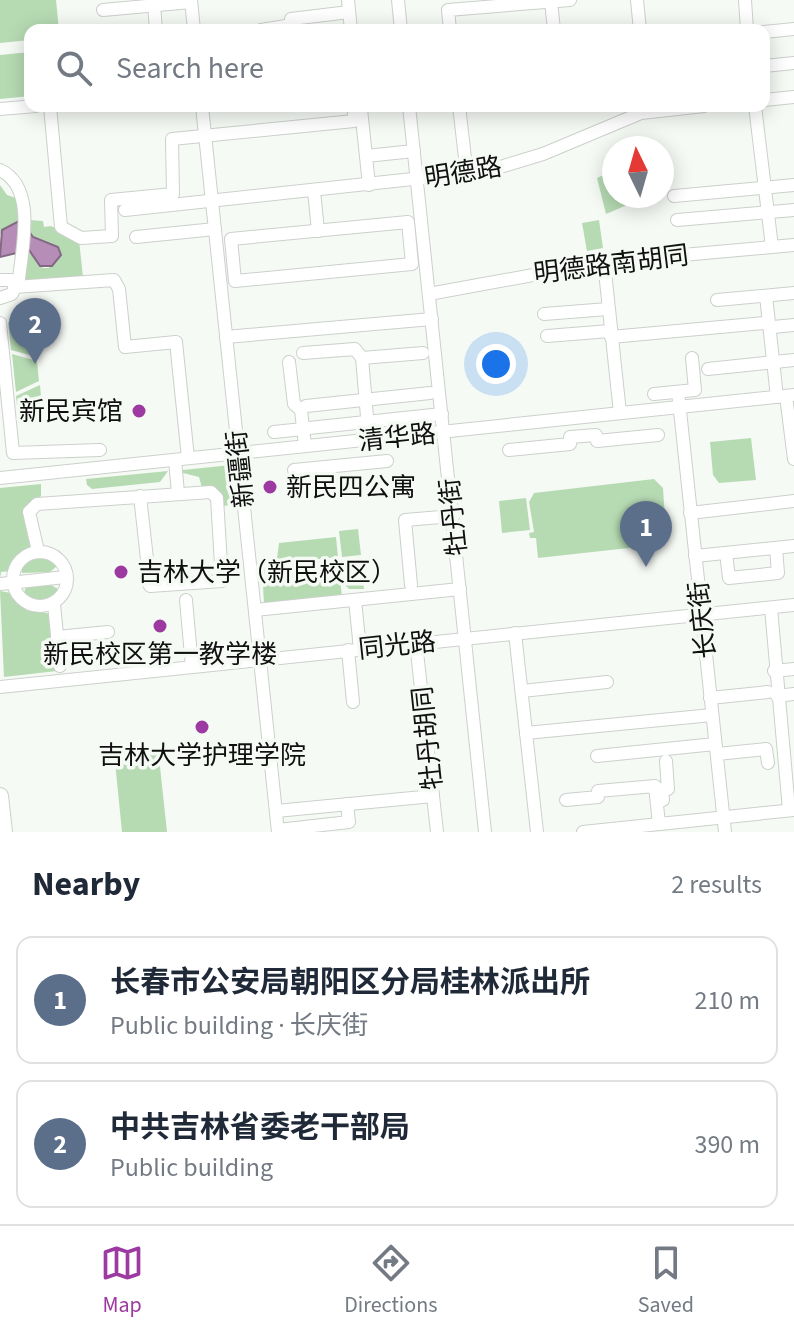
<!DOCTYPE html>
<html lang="en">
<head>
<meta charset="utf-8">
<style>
	body { margin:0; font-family:"Source Sans 3","Noto Sans SC",sans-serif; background:#f6f6f7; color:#1f2937 }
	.compass { position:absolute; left:602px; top:136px; width:72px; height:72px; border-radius:50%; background:#fff; box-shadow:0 4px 20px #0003; rotate:355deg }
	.you { position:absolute; left:496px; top:364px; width:28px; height:28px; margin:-20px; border:6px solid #fff; border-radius:50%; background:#1a73e8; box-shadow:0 0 0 12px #1a73e833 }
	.badge { display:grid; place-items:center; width:52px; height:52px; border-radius:50%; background:#9c3aa1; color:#fff; font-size:26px; font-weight:700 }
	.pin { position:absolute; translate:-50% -66px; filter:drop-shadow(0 2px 4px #0008) }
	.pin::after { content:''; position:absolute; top:42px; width:28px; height:24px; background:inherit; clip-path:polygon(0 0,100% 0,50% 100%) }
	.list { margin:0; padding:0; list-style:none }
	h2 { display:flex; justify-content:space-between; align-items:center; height:104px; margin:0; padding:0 32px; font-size:34px }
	h2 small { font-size:26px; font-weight:400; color:#747a83 }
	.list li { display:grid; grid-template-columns:52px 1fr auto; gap:24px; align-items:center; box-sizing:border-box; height:128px; margin:0 16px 16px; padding:0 16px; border:2px solid #e0e1e3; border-radius:16px }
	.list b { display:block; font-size:30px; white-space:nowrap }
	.list p { margin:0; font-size:26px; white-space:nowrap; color:#747a83 }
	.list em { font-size:26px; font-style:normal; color:#747a83 }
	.icon { flex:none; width:44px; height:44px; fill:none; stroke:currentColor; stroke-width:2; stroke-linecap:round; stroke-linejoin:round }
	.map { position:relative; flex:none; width:794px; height:832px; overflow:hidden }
	.search { position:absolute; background:#fff; box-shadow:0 4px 20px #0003; left:24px; right:24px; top:24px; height:88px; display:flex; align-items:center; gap:20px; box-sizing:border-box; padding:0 28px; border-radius:16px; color:#747a83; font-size:30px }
	.sheet { height:392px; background:#fff }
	nav { display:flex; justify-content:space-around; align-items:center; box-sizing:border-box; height:112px; border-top:2px solid #e0e1e3; background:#fff; font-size:22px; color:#747a83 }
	nav a { display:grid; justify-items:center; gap:4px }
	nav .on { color:#9c3aa1 }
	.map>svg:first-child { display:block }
	.green { fill:#b6dbb3 }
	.water { fill:#b68db7; stroke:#846885; stroke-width:2 }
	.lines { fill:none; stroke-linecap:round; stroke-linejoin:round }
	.minor-casing { stroke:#ccd0cc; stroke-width:14 }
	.major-casing { stroke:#ccd0cc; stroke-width:18 }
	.minor { stroke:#fff; stroke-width:12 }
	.major { stroke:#fff; stroke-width:16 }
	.poi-dot { fill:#9c3aa1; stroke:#f6faf5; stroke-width:3 }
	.labels { text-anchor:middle; stroke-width:7; stroke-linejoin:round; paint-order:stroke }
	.street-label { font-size:26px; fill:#0f100f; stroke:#f6faf5 }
	.poi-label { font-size:26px; fill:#0f100f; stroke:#f6faf5; text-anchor:start }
</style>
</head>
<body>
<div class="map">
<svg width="794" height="832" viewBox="0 0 794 832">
	<rect width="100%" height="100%" fill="#f6faf5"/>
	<g class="green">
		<path d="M0,0h56l3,30h-29v10l-30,3z"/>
		<path d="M30,52v44l-30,3v-44z"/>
		<path d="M614,170v26h34l-42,18 -9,-36z"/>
		<path d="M0,185l7,10 9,3 5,22 -18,9 -3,6z"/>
		<path d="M29,220l14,1 1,6 7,-1 28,14 4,37 -58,5v-32l7,1 11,17h6l-12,-29 -8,-5z"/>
		<path d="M599,220l4,28 -16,3 -5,-28z"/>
		<path d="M33,319l4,38 -26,-7 -3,-28z"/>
		<path d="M12,354l25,7 2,20 -23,11z"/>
		<path d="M40,385l3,35 -24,3 -3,-27z"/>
		<path d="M751,438l5,42 -37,3 -6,-8 -3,-33z"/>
		<path d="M231,465l4,40 -15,1 -4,-18h-14l-3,-11 -16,-4v-3z"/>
		<path d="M168,471l-8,11 -68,7 -5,-4 -1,-6z"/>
		<path d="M654,479l9,9 2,30h4l1,5 -25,3 2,20 -109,12 -2,-20h-6l-1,-5 5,-1 -5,-30 5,-9z"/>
		<path d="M41,484v12l-15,12 6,40 -20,13 -2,10 -9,1 -1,7v-91z"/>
		<path d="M526,498l4,32 -28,3 -3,-32z"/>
		<path d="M358,529l3,26 -19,2 -3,-26z"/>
		<path d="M336,537l2,20 -57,6 -4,-5 2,-15z"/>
		<path d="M35,557h10l12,9 -7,6 -28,1v-9z"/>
		<path d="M360,557l4,32h-15l-4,-4 -2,-22z"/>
		<path d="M338,560l4,37 -78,7 -2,-37z"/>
		<path d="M51,585l7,4c-8,13 -23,17 -35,6l3,-8z"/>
		<path d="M0,591l11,2 14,16 26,5 6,57 -53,6z"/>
		<path d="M158,748l9,84h-45l-8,-80z"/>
	</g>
	<path class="water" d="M21,220l12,17 25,10 3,8 -9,11h-12l-11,-16 -29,7 2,-27z"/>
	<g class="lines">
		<g class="minor-casing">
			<g id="minor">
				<path d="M191,0l3,30"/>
				<path d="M348,0l3,30"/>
				<path d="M398,0l3,30"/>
				<path d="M637,0l3,30"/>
				<path d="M745,0l2,30"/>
				<path d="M551,1l3,29"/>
				<path d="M154,5l2,25"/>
				<path d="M103,10l88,-8"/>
				<path d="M261,30l31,-5 -1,-6 58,-7"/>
				<path d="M450,30l-2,-20 122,-10"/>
				<path d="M764,32l30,-3"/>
				<path d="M764,66l30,-3"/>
				<path d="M764,100l30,-3"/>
				<path d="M50,106l11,121 20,11 31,-2 -1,-36 62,-6 -1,-55 182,-18v-15"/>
				<path d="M202,106l76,726"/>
				<path d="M409,106l76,726"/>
				<path d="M459,106l8,69"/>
				<path d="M755,106l17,141"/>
				<path d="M0,109l36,-3"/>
				<path d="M361,109l8,76"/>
				<path d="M366,156l48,-5"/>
				<path d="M0,170c37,17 22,78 19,109l-4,8 -4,-7h-11"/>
				<path d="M314,191l4,40"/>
				<path d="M674,196l120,-11"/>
				<path d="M125,210l362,-39 56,-17 98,-41 63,-7"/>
				<path d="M677,220l117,-10"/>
				<path d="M408,222l4,42 -177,17 -4,-42z"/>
				<path d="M136,237l79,-8"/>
				<path d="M604,262l16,151"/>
				<path d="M429,294l175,-32 190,-17"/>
				<path d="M766,296l11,101"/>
				<path d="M0,298l12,-4 3,-7 99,-7 5,9 6,58 51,-5 12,116"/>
				<path d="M717,300l77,-7"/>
				<path d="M544,314l64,-5"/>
				<path d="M0,323l13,130 87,-3"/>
				<path d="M547,336l63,-5"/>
				<path d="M226,337l206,-18"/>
				<path d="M611,337l154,-14 8,4 21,-2"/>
				<path d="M303,353l52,-4 7,9 7,82"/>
				<path d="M362,358l61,-5"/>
				<path d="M289,362l5,42 7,6 4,36"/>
				<path d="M708,369l86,-9"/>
				<path d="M678,392l47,440"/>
				<path d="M654,394l41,-4 -3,-32"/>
				<path d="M786,396l8,63"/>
				<path d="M306,406l124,-13"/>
				<path d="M309,428l133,-14"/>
				<path d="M274,432l29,-3"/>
				<path d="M509,450l61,-6v-7l26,-2 1,6 61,-6"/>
				<path d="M175,460l3,33"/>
				<path d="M294,470l93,-9"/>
				<path d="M0,478l794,-83"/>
				<path d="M690,513l104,-12"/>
				<path d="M38,551l-9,-39 8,-8 174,-12 6,6 5,83 -72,5 -10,-90"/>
				<circle cx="40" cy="579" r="27"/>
				<path d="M726,553l3,25 49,-5 -2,-25"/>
				<path d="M695,556l99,-10"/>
				<path d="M0,584l65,-7"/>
				<path d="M411,585l-6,-65 48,-4"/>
				<path d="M186,600l6,67"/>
				<path d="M355,600l5,49"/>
				<path d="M54,604l6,62"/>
				<path d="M771,608l18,202"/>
				<path d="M255,610l205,-21"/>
				<path d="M515,633l22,199"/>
				<path d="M57,637l51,-5"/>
				<path d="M416,643l21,189"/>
				<path d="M348,650l5,52"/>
				<path d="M774,671l20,-2"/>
				<path d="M0,687l794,-82"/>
				<path d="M522,691l85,-9"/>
				<path d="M777,696l17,-2"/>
				<path d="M710,698l58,-6"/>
				<path d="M526,733l186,-18"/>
				<path d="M717,754l49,-5 2,14"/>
				<path d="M597,756l118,-12"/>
				<path d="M566,800l32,-3v-6l57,-5 4,38"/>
				<path d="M663,800l-1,-11h6l-2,-28"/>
				<path d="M276,811l157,-15"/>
				<path d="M278,830l71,-8 -2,-18"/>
				<path d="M583,832l211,-22"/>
			</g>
		</g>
		<g class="major-casing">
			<path id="major" d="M0,796l4,36"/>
		</g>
		<use href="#minor" class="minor"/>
		<use href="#major" class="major"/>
	</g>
	<g class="poi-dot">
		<circle cx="139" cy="411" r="8"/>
		<circle cx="270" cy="487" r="8"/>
		<circle cx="121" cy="572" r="8"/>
		<circle cx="160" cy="626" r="8"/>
		<circle cx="202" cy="727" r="8"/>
	</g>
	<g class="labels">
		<g class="street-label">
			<text transform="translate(463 172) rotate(-9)" y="9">明德路</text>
			<text transform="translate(611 264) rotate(-7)" y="9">明德路南胡同</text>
			<text transform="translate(397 437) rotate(-6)" y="9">清华路</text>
			<text transform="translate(240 469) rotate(-96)" y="9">新疆街</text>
			<text transform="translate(453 517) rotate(-96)" y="9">牡丹街</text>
			<text transform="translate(702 620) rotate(-96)" y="9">长庆街</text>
			<text transform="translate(397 645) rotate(-6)" y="9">同光路</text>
			<text transform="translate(427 738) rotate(-96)" y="9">牡丹胡同</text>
		</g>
		<g class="poi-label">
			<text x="123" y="420" text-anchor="end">新民宾馆</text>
			<text x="286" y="496">新民四公寓</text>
			<text x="137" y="581">吉林大学（新民校区）</text>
			<text x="160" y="663" text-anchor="middle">新民校区第一教学楼</text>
			<text x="202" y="764" text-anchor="middle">吉林大学护理学院</text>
		</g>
	</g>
</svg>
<svg class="compass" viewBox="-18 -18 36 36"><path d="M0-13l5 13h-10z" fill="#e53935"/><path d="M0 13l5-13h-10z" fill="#747a83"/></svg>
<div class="you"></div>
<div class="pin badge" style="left:646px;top:567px;background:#5c6f8a">1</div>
<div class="pin badge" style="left:35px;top:364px;background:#5c6f8a">2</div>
<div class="search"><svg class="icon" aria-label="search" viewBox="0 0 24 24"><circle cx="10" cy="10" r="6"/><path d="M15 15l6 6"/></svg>Search here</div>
</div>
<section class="sheet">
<h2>Nearby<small>2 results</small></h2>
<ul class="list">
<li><span class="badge" style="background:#5c6f8a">1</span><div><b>长春市公安局朝阳区分局桂林派出所</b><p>Public building · 长庆街</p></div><em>210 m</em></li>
<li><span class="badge" style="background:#5c6f8a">2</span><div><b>中共吉林省委老干部局</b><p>Public building</p></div><em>390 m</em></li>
</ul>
</section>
<nav>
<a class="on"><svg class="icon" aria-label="map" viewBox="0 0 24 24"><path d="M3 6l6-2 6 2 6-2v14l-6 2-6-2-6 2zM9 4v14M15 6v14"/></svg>Map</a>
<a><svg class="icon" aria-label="directions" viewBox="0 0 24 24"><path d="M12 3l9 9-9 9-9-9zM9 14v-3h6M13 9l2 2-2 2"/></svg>Directions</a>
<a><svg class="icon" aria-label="saved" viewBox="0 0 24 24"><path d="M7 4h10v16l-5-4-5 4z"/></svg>Saved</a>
</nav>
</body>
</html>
